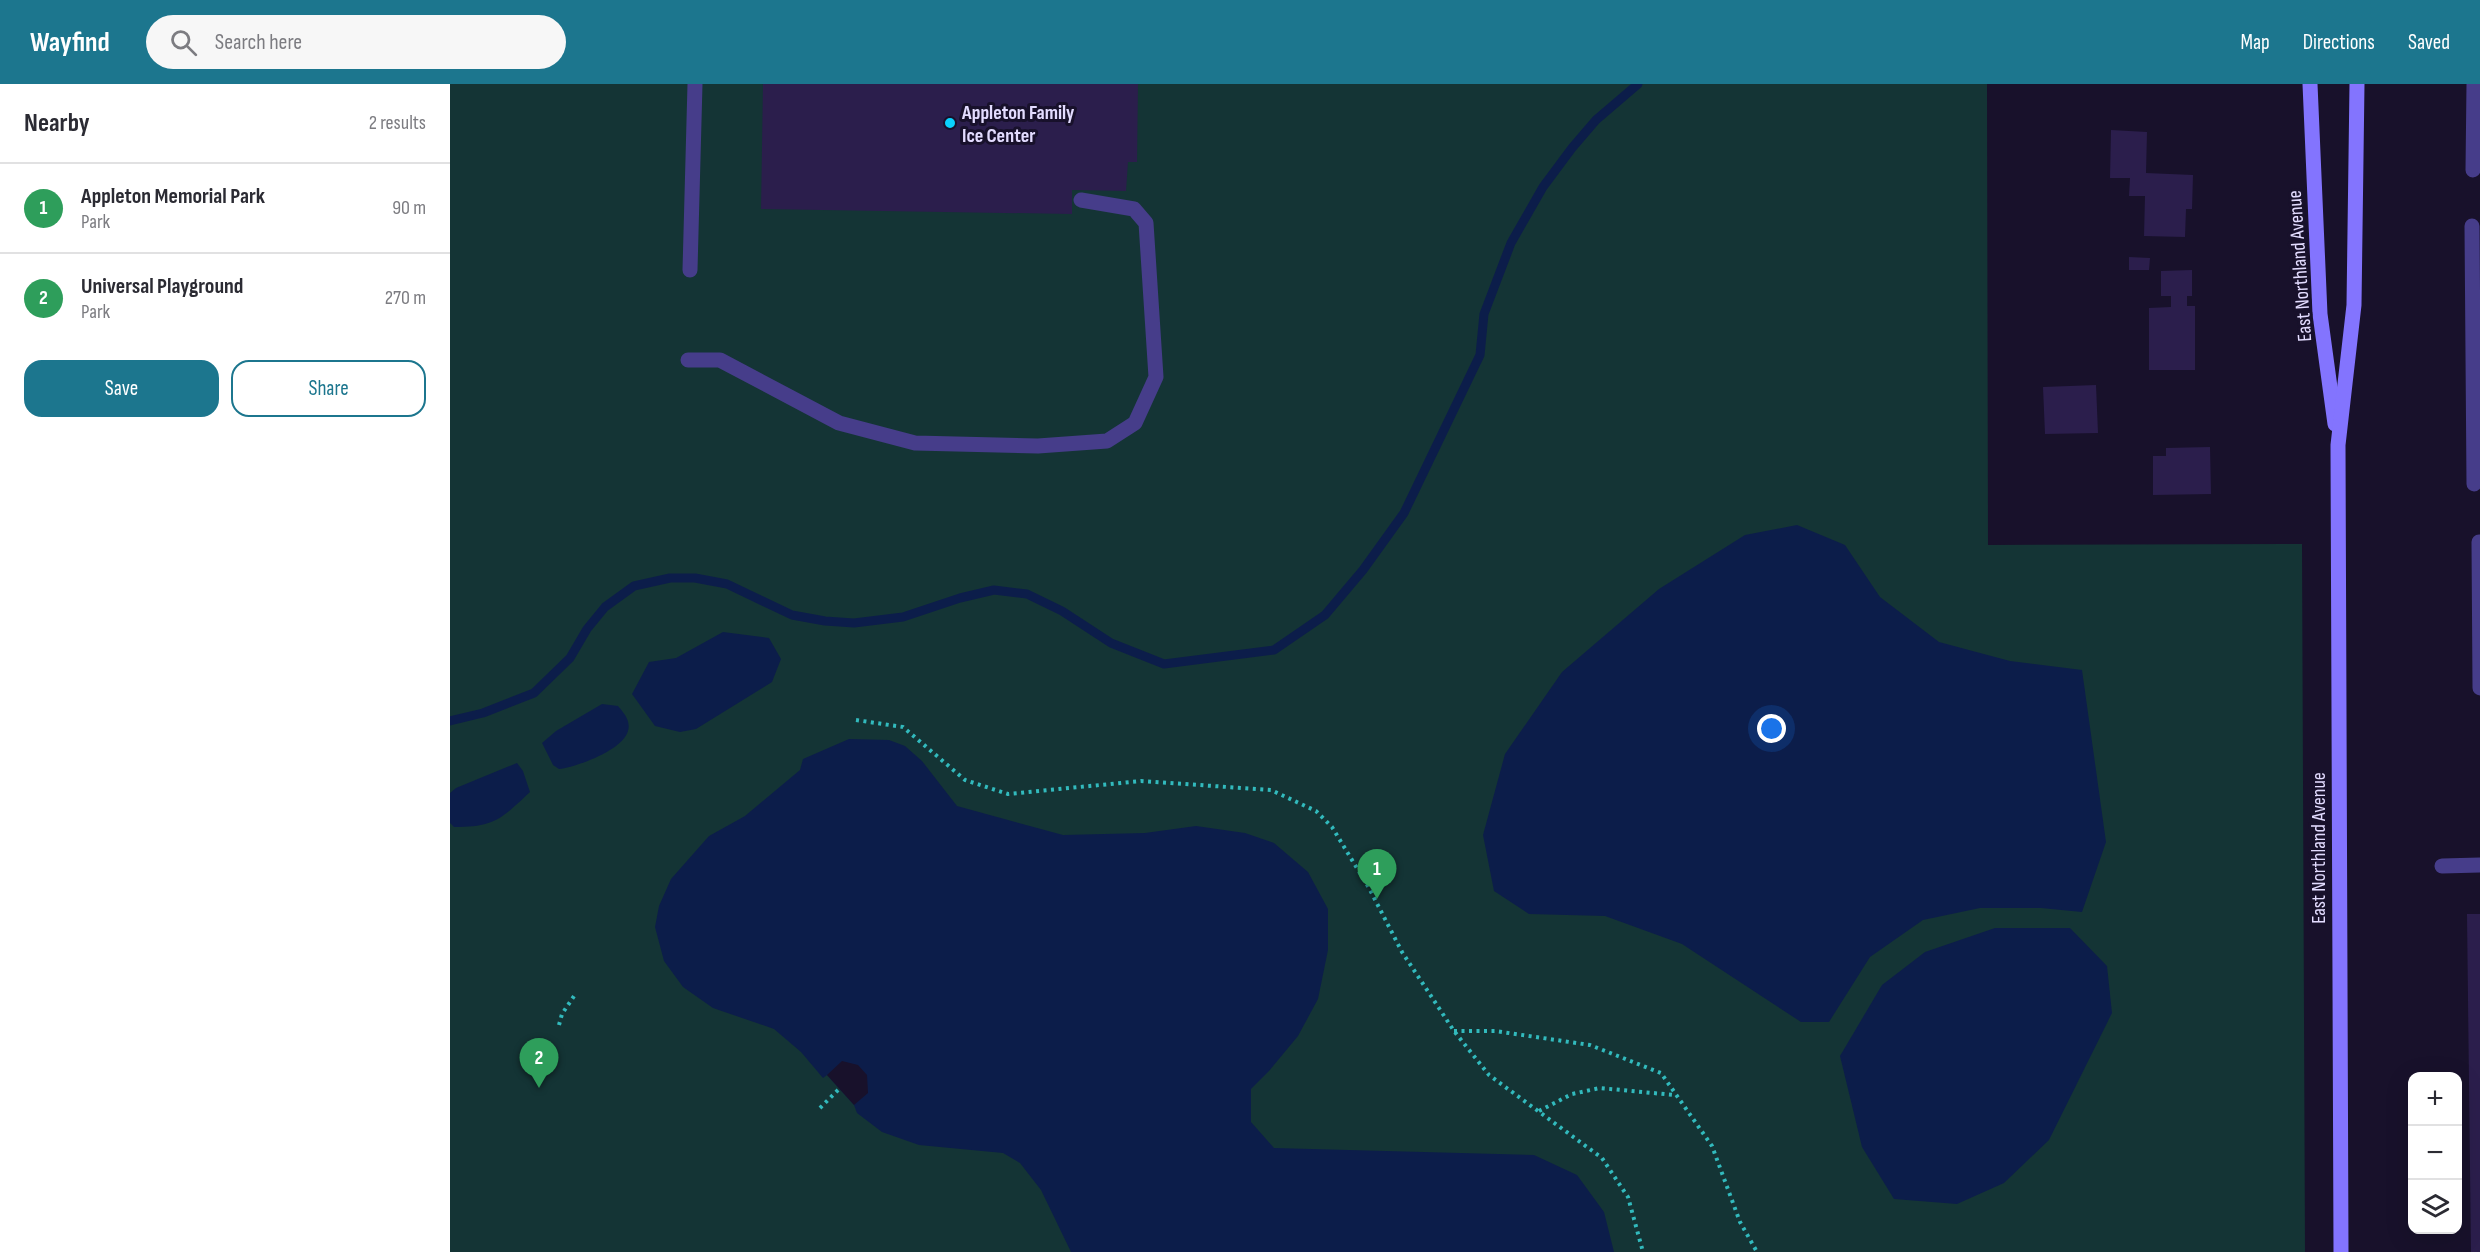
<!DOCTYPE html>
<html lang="en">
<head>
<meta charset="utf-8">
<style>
	body { margin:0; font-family:"Sofia Sans Condensed",sans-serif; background:#f7f7f7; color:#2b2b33 }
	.controls { position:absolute; right:18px; bottom:18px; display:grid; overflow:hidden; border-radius:12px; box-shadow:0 6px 24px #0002 }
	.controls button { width:54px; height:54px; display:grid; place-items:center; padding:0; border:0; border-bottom:2px solid #e1e1e2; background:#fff; color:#2b2b33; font:30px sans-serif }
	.you { position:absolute; left:1322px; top:645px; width:21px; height:21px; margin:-15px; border:4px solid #fff; border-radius:50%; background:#1a73e8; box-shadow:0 0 0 9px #1a73e833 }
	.badge { display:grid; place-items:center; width:39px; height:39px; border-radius:50%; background:#1c768e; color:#fff; font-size:20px; font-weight:700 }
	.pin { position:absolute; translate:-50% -50px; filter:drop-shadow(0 2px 3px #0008) }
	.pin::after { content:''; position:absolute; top:32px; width:21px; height:18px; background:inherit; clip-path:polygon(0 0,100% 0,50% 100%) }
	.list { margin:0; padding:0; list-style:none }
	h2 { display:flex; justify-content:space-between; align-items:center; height:78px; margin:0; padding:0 24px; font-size:26px }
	h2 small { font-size:20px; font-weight:400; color:#7c7c81 }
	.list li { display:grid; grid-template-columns:39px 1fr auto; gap:18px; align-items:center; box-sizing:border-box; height:90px; padding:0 24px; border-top:2px solid #e1e1e2 }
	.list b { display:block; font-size:22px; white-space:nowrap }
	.list p { margin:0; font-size:20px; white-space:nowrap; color:#7c7c81 }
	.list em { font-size:20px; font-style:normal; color:#7c7c81 }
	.actions { display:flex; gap:12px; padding:18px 24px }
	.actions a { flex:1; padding:14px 0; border:2px solid #1c768e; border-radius:18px; text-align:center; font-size:21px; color:#1c768e }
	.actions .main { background:#1c768e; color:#fff }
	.icon { flex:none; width:33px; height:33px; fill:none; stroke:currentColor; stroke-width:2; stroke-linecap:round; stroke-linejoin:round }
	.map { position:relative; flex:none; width:2030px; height:1168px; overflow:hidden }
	header { display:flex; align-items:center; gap:36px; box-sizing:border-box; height:84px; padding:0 30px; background:#1c768e; color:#fff }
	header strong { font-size:28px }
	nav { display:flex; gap:33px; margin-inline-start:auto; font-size:21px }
	.search { width:420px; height:54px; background:#f7f7f7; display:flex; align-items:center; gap:15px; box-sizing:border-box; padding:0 21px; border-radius:33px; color:#7c7c81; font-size:22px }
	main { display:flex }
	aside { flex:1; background:#fff }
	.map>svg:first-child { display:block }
	.green { fill:#143435 }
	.water { fill:#0c1d4a }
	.pier { fill:#18112b }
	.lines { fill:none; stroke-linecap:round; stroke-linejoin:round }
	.stream { stroke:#0c1d4a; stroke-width:9 }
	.building { fill:#2b1e4c }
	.path { stroke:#32babd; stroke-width:4; stroke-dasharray:3 4.5; stroke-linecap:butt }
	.lane { stroke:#463d8a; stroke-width:15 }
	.secondary { stroke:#8374fe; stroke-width:15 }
	.poi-dot { fill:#0ad1fd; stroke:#18112b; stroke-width:2 }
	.labels { text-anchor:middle; stroke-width:6; stroke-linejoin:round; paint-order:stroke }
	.poi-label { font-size:20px; font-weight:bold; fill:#e3dcff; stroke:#18112b; text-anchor:start }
	.street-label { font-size:20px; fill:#e3dcff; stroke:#18112b }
</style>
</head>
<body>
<header>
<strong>Wayfind</strong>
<div class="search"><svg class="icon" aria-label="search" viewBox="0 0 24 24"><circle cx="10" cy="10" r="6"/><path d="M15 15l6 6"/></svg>Search here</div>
<nav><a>Map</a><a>Directions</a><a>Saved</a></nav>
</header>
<main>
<aside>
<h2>Nearby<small>2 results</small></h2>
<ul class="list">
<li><span class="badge" style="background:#2e9e5b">1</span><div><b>Appleton Memorial Park</b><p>Park</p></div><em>90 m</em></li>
<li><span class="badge" style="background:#2e9e5b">2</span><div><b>Universal Playground</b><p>Park</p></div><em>270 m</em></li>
</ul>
<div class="actions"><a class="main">Save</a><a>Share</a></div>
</aside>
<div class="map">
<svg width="2030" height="1168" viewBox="0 0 2030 1168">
	<rect width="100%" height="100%" fill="#18112b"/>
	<path class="green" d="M0,0h1537l1,461 314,-1 3,708h-1855z"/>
	<g class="water">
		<path d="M1347,441l48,20 35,52 59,45 71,19 72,9 24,172 -24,70 -41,-4h-61l-57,12 -53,37 -41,65h-28l-119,-78 -77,-28 -76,-2 -35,-23 -11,-56 22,-81 57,-82 97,-83 86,-54z"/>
		<path d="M273,548l46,6 12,21 -9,23 -76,47 -16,3 -25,-6 -23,-32 17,-32 27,-4z"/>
		<path d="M152,620l16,2c6,7 13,15 10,25 -5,19 -51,36 -69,38l-6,-4 -11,-22 14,-12z"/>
		<path d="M399,655l40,1 16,6 17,15 35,45 106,29 82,-2 51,-7 49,7 29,10 34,29 20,37v41l-10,49 -20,37 -29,35 -18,18v33l23,26 260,7 43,20 27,37 10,40h-543l-30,-62 -21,-27 -17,-10 -84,-8 -37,-13 -25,-19 -3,-8 -27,-30 -4,3 -22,-26 -27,-23 -61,-21 -30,-21 -19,-26 -9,-34 4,-21 12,-27 38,-43 36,-20 55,-46 3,-11z"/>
		<path d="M67,679l6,8 7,21c-29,27 -35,35 -76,35l-4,-4v-30l6,-5z"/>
		<path d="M1545,844h75l37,38 5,47 -63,127 -45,43 -47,21 -63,-5 -32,-52 -22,-91 42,-71 43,-33z"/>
	</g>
	<path class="pier" d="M392,977l16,4 9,10 1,18 -14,12 -27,-30z"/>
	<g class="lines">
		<path class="stream" d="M0,637l33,-8 51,-20 36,-35 17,-29 18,-22 29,-21 36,-8h25l32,6 65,31 33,6 29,2 49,-6 57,-19 34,-8 33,4 35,17 49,32 53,21 110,-14 51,-35 38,-45 41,-57 76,-158 4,-41 27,-71 32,-56 29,-39 24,-28 42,-36"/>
	</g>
	<g class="building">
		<path d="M313,0h375l-1,78h-9l-2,29 -54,-1v24l-311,-5z"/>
		<path d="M1661,46l36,2 -1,41 47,2 -1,34h-6l-1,28 -41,-1 1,-40h-16l1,-18h-20z"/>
		<path d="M1679,173l21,1 -1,12h-20z"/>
		<path d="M1742,186v26h-5v10h8v64h-46v-62l22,-1v-11h-10v-25z"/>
		<path d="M1646,301l2,48 -53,1 -2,-47z"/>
		<path d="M1760,363l1,47 -58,1v-39h13v-8z"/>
		<path d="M2017,830h13v338h-9z"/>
	</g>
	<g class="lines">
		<g class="path">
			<path d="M406,636l47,7 62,53 43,14 133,-13 130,9 45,21 16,16 37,61 33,64 52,79 35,44 113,83 26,39 15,55"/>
			<path d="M109,941l3,-11 12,-18"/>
			<path d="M1004,947h41l95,14 71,28 51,73 28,76 17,30"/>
			<path d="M370,1024l19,-19"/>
			<path d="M1089,1027l33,-17 28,-6 74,7"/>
		</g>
		<g class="lane">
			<path d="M2023,86l1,-86"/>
			<path d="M2022,142l2,258"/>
			<path d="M240,186l5,-186"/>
			<path d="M238,276h32l119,63 76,20 123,3 69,-5 28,-18 21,-46 -10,-154 -12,-14 -53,-9"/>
			<path d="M2029,458l1,146"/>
			<path d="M1992,782l38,-1"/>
		</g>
		<g class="secondary">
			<path d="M1860,0l10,230 15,110"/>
			<path d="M1891,1168l-3,-807 16,-140 3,-221"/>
		</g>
	</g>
	<circle class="poi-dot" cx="500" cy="39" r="6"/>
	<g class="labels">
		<g class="poi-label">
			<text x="512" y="35">Appleton Family<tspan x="512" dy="23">Ice Center</tspan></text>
		</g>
		<g class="street-label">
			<text transform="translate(1849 182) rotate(-94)" y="7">East Northland Avenue</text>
			<text transform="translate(1868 764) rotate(-90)" y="7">East Northland Avenue</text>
		</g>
	</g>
</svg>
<div class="controls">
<button>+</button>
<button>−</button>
<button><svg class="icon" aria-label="layers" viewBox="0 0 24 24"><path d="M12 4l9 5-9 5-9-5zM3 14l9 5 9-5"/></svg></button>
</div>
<div class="you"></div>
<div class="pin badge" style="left:927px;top:815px;background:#2e9e5b">1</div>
<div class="pin badge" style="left:89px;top:1004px;background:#2e9e5b">2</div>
</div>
</main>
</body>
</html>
